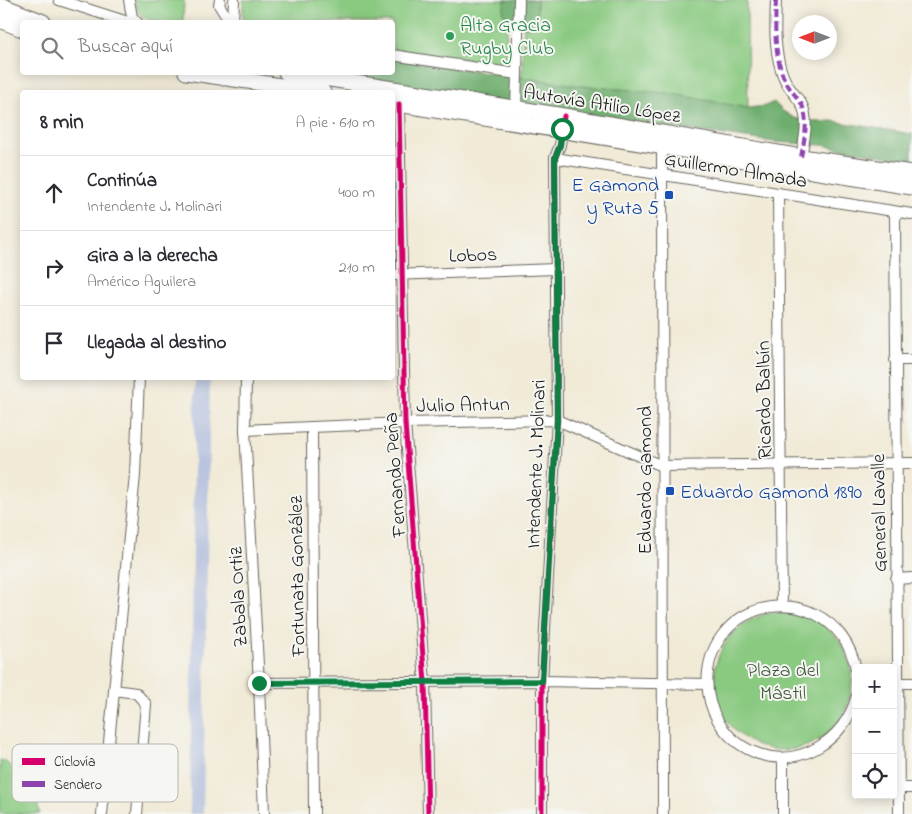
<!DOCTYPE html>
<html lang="es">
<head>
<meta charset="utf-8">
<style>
	body { margin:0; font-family:"Indie Flower",sans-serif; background:#f2f2f3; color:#2b2b33 }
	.controls { position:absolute; right:15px; bottom:15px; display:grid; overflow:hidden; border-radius:5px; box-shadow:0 2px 12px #0003 }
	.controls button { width:45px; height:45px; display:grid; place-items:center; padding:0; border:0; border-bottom:1px solid #e1e1e2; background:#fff; color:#2b2b33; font:25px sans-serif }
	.compass { position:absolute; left:792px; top:15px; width:45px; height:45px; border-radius:50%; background:#fff; box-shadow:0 2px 12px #0003; rotate:270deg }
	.stop { position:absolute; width:15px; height:15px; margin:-11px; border:4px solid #0b8043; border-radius:50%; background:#fff }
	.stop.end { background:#0b8043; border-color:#fff; box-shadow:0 1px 5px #0008 }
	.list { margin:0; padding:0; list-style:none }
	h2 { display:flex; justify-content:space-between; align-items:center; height:65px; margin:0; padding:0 20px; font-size:21px }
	h2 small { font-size:16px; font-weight:400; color:#7c7c81 }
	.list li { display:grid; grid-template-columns:32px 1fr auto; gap:15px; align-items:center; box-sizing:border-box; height:75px; padding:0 20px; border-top:1px solid #e1e1e2 }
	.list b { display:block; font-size:19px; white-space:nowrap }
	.list p { margin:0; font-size:16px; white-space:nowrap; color:#7c7c81 }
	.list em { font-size:16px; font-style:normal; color:#7c7c81 }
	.icon { flex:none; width:28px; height:28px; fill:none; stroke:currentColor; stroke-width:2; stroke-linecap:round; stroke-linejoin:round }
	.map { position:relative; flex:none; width:912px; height:814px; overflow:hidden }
	.search { position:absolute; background:#fff; box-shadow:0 2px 12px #0003; left:20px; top:20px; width:375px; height:55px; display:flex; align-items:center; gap:12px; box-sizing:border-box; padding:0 18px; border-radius:5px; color:#7c7c81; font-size:19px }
	.panel { position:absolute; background:#fff; box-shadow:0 2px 12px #0003; left:20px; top:90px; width:375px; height:290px; border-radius:5px }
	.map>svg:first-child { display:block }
	.industrial { fill:#bac4de }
	.green { fill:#89c980; stroke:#52724e }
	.forest { fill:#6ead6e; stroke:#456445 }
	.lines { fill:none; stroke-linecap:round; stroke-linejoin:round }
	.street-casing { stroke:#67645d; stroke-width:12 }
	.secondary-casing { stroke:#67645d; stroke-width:17 }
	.street { stroke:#fff; stroke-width:10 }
	.secondary { stroke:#fff; stroke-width:15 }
	.quiet { stroke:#8e44ad; stroke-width:4; stroke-dasharray:8 4; stroke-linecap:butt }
	.cycleway-casing { stroke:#f6f6f2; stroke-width:8 }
	.cycleway { stroke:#d6006c; stroke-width:5 }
	.route { stroke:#0b8043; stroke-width:6 }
	.leisure-dot { fill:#2e9e5b; stroke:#f6f6f2; stroke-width:2 }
	.transit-dot { fill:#1a4fb4; stroke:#f6f6f2; stroke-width:2 }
	.labels { text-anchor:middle; stroke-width:4; stroke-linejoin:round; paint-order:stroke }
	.leisure-label { font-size:20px; fill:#27864d; stroke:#f6f6f2; text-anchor:start }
	.street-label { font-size:20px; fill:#1c1c1c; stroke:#f6f6f2 }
	.transit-label { font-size:20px; fill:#164399; stroke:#f6f6f2; text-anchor:end }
	.park-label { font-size:20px; fill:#42593f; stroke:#f6f6f2 }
	.key { fill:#f6f6f2; stroke:#b5b5b2; stroke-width:1 }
	.key-label { font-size:14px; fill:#1c1c1c }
</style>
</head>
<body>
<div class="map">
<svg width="912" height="814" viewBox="0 0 912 814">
	<rect width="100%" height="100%" fill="#f6f6f2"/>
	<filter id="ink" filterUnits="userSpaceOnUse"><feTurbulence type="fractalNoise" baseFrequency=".02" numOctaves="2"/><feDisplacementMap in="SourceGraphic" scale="10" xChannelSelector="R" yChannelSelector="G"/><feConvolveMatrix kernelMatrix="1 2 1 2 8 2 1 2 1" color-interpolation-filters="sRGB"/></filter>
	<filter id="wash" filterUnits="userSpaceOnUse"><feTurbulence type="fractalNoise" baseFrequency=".0096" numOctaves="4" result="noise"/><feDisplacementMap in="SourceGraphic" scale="20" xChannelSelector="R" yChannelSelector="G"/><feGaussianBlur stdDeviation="1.12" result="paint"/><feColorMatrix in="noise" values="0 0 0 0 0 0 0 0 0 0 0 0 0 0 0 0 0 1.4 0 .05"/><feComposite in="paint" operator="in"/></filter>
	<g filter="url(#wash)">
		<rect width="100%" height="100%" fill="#f1ead7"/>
		<path class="industrial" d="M195,378h15l-7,436h-13z"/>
		<g class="green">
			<path d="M134,0h50l-1,22c-20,1 -45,4 -49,-22z"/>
			<path d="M243,0h265l-2,65 -113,-16 -1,-27h-149z"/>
			<path d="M525,0h222l1,118 -227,-33z"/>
			<circle cx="783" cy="681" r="69"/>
			<path d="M0,760l5,1 28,27 7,26h-40z"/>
		</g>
		<g class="forest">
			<path d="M505,0h32v18l-5,9c-14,2 -20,-4 -29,-14z"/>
			<path d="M393,59l190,27 85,7 80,15 17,-2 9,-4 9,9 11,7 23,4 15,-1 80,13v27l-90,-16 -48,-3 -157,-22 -300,-47 75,-1z"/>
		</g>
	</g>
	<g filter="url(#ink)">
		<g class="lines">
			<g class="street-casing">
				<g id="street">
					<path d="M59,0l69,22"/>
					<path d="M129,0l3,17 5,5"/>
					<path d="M220,0l-1,5 11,17"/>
					<path d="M776,0c-1,24 -2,47 5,70 4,14 12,22 20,33 9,16 3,37 0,54"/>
					<path d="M233,22l1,-22"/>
					<path d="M392,55l125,19"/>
					<path d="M399,104l6,319 20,260 3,131"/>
					<path d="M516,109l3,-109"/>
					<path d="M662,145l1,669"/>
					<path d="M555,158l357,56"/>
					<path d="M778,194l4,412"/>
					<path d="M895,212l4,602"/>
					<path d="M392,275l163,-6"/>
					<path d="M895,360h17"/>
					<path d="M246,378l-1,52 14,253 5,131"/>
					<path d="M312,427l2,387"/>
					<path d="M245,430l160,-7 152,-3 105,46 250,-3"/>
					<path d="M896,579l16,-1"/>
					<path d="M856,669c-5,-24 -19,-44 -41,-55 -14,-7 -29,-9 -44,-7 -79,12 -86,121 -12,147 42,14 86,-15 97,-56"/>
					<path d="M259,683l283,-2 165,3"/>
					<path d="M893,683h19"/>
					<path d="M114,690l22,3 10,11 -9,110"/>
					<path d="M783,758v56"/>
					<path d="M899,788h13"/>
					<path d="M102,814l33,-339 4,-97"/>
					<path d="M542,814v-133l15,-261 -2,-262 5,-13 3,-21"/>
				</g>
			</g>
			<g class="secondary-casing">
				<g id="secondary">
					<path d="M0,5l43,17"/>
					<path d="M0,20l22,9"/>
					<path d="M186,72l137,20"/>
					<path d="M286,72l278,44 237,41 111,16"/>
					<path d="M392,103l520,84"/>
				</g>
			</g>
			<use href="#street" class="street"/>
			<use href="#secondary" class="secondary"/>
			<path class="quiet" d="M776,0c-1,24 -2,47 5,70 4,14 12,22 20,33 9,16 3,37 0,54"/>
			<g class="cycleway-casing">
				<g id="cycleway">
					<path d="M399,104l6,319 20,260 3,131"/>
					<path d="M542,814v-133l15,-261 -2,-262 5,-13 4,-29"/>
				</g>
			</g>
			<use href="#cycleway" class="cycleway"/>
		</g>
	</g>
	<g class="lines" filter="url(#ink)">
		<path class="route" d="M259,683l283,-2 15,-261 -2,-262 5,-13 2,-16"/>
	</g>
	<circle class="leisure-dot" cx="450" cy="36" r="5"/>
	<g class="transit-dot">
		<rect x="664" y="190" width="10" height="10" rx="2.5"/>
		<rect x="665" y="486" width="10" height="10" rx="2.5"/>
	</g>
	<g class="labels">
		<g class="leisure-label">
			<text x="460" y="31">Alta Gracia<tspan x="460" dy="23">Rugby Club</tspan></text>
		</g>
		<g class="street-label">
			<text transform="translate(602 103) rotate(9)" y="7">Autovía Atilio López</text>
			<text transform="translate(736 169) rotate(9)" y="7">Guillermo Almada</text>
			<text transform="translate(473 254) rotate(-2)" y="7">Lobos</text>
			<text transform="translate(763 400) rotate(-91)" y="7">Ricardo Balbín</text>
			<text transform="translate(463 404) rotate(-1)" y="7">Julio Antun</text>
			<text transform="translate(535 464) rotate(-88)" y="7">Intendente J. Molinari</text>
			<text transform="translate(394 475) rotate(-94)" y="7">Fernando Peña</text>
			<text transform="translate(644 480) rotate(-90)" y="7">Eduardo Gamond</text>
			<text transform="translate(878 513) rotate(-91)" y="7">General Lavalle</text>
			<text transform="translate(296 576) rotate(-91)" y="7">Fortunata González</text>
			<text transform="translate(237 597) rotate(-93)" y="7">Zabala Ortiz</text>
		</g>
		<g class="transit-label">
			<text x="659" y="191">E Gamond<tspan x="659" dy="23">y Ruta 5</tspan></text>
			<text x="680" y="498" text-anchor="start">Eduardo Gamond 1890</text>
		</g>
		<g class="park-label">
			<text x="783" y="676">Plaza del<tspan x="783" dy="23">Mástil</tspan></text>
		</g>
	</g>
	<rect x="12" y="744" width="166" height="58" rx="8" class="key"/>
	<rect x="22" y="758" width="23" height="7" fill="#d6006c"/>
	<rect x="22" y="781" width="23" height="6" fill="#8e44ad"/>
	<g class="key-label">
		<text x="54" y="766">Ciclovía</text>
		<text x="54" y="789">Sendero</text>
	</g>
</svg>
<div class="controls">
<button>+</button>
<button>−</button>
<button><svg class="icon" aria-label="locate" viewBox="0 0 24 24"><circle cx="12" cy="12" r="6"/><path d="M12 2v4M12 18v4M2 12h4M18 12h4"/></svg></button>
</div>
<svg class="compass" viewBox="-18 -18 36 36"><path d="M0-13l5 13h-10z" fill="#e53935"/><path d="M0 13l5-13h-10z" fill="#7c7c81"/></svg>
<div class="stop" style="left:562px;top:129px"></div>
<div class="stop end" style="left:259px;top:683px"></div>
<div class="search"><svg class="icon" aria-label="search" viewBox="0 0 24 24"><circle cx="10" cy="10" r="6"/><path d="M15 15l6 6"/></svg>Buscar aquí</div>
<section class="panel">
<h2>8 min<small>A pie · 610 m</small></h2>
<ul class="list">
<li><svg class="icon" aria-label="ahead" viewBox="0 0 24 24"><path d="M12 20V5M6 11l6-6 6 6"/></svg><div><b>Continúa</b><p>Intendente J. Molinari</p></div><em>400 m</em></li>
<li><svg class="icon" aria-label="right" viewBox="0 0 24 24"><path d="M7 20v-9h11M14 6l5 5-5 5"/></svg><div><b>Gira a la derecha</b><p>Américo Aguilera</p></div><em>210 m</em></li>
<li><svg class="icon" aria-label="arrive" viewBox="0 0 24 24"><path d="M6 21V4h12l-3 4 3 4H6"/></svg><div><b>Llegada al destino</b></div></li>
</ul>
</section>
</div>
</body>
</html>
